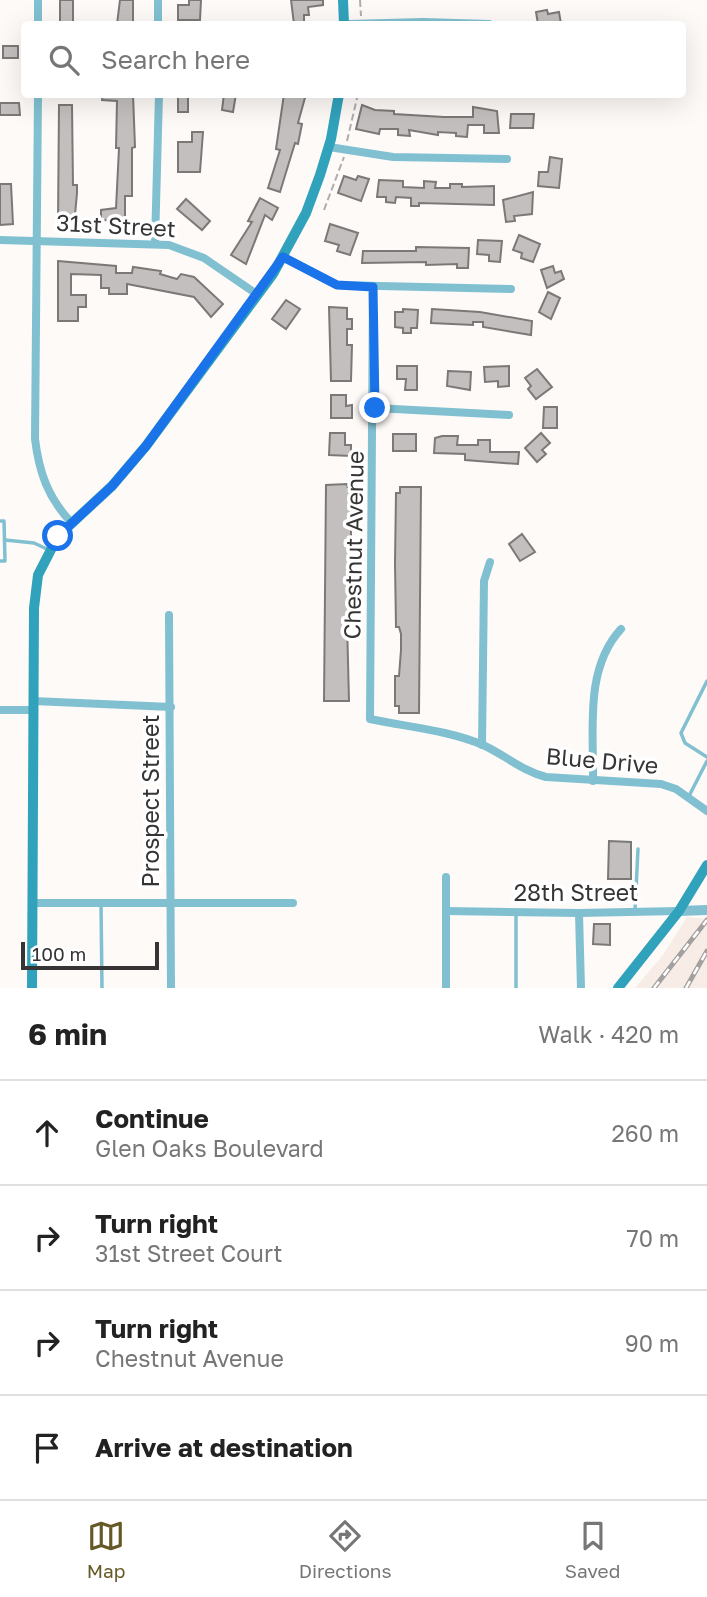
<!DOCTYPE html>
<html lang="en">
<head>
<meta charset="utf-8">
<style>
	body { margin:0; font-family:"Golos Text",sans-serif; background:#f2f2f2; color:#222 }
	.scale { position:absolute; left:21px; bottom:18px; width:138px; box-sizing:border-box; padding-left:7px; border:4px solid #363434; border-top:0; font-size:19px; line-height:24px; white-space:nowrap; color:#363434; -webkit-text-stroke:5px #fff; paint-order:stroke }
	.stop { position:absolute; width:21px; height:21px; margin:-16px; border:5px solid #1a73e8; border-radius:50%; background:#fff }
	.stop.end { background:#1a73e8; border-color:#fff; box-shadow:0 2px 7px #0008 }
	.list { margin:0; padding:0; list-style:none }
	h2 { display:flex; justify-content:space-between; align-items:center; height:91px; margin:0; padding:0 28px; font-size:30px }
	h2 small { font-size:23px; font-weight:400; color:#767676 }
	.list li { display:grid; grid-template-columns:46px 1fr auto; gap:21px; align-items:center; box-sizing:border-box; height:105px; padding:0 28px; border-top:2px solid #e0e0e0 }
	.list b { display:block; font-size:26px; white-space:nowrap }
	.list p { margin:0; font-size:23px; white-space:nowrap; color:#767676 }
	.list em { font-size:23px; font-style:normal; color:#767676 }
	.icon { flex:none; width:38px; height:38px; fill:none; stroke:currentColor; stroke-width:2; stroke-linecap:round; stroke-linejoin:round }
	.map { position:relative; flex:none; width:707px; height:988px; overflow:hidden }
	.search { position:absolute; background:#fff; box-shadow:0 7px 28px #0002; left:21px; right:21px; top:21px; height:77px; display:flex; align-items:center; gap:18px; box-sizing:border-box; padding:0 24px; border-radius:7px; color:#767676; font-size:26px }
	.sheet { height:511px; background:#fff }
	nav { display:flex; justify-content:space-around; align-items:center; box-sizing:border-box; height:98px; border-top:2px solid #e0e0e0; background:#fff; font-size:19px; color:#767676 }
	nav a { display:grid; justify-items:center; gap:4px }
	nav .on { color:#655a27 }
	.map>svg:first-child { display:block }
	.built { fill:#f7ede6 }
	.building { fill:#c3bfbe; stroke:#7b7977; stroke-width:2 }
	.lines { fill:none; stroke-linecap:round; stroke-linejoin:round }
	.path { stroke:#b1adac; stroke-width:2; stroke-dasharray:7 3.5; stroke-linecap:butt }
	.service { stroke:#81c0d1; stroke-width:3.5 }
	.minor { stroke:#81c0d1; stroke-width:8 }
	.tertiary { stroke:#81c0d1; stroke-width:10 }
	.secondary { stroke:#31a2bb; stroke-width:10 }
	.rail-casing { stroke:#a3a09f; stroke-width:5 }
	.rail { stroke:#fff; stroke-width:2.5; stroke-dasharray:8; stroke-linecap:butt }
	.route { stroke:#1a73e8; stroke-width:9 }
	.labels { text-anchor:middle; stroke-width:7; stroke-linejoin:round; paint-order:stroke }
	.street-label { font-size:23px; fill:#363434; stroke:#fff }
</style>
</head>
<body>
<div class="map">
<svg width="707" height="988" viewBox="0 0 707 988">
	<rect width="100%" height="100%" fill="#fefaf8"/>
	<path class="built" d="M687,917l20,2v69h-72l28,-33z"/>
	<g class="building">
		<rect x="60" y="0" width="13" height="22"/>
		<path d="M120,0h13v24h-16z"/>
		<path d="M189,0h12l-1,20h-22v-15h11z"/>
		<path d="M291,0h32v5l-15,2 1,8h-5v9h-10z"/>
		<path d="M547,10l1,4 11,-2 2,12h-23l-2,-12z"/>
		<rect x="3" y="46" width="15" height="12"/>
		<path d="M103,94h30l2,53 -3,1v48h-7v25l-24,-1v-10l15,-2 3,-60h-3l1,-47 -15,-1z"/>
		<rect x="178" y="94" width="10" height="18"/>
		<path d="M224,94h12l-3,18 -11,-2z"/>
		<path d="M284,94h22l-8,29 4,1 -4,20 -3,-1 -15,49 -12,-4 12,-38 -4,-1z"/>
		<path d="M0,103h19l1,12h-20z"/>
		<path d="M59,105h13l1,80h4v8l-2,22h-7v9h-10z"/>
		<path d="M362,105l13,5 19,1v3l50,3h29v-10l24,4 2,22h-15v-8h-16l-1,12 -11,-1v-3l-18,-1v3l-29,-5 1,6 -12,-1v-6h-18l-1,5 -23,-5z"/>
		<path d="M511,114h23l-1,14h-23z"/>
		<path d="M192,132h11l-3,40h-22v-30h14z"/>
		<path d="M550,157l12,2 -3,29 -21,-2 1,-14h9z"/>
		<path d="M344,176l12,4 2,-4 11,3 -8,22 -23,-8z"/>
		<path d="M379,180l24,1v6l21,1v-7l12,1 -1,6h15v-4h12v3l32,-1v19l-75,-2v3h-8v-8l-15,-1 -1,6 -9,-1v-5h-9z"/>
		<path d="M0,184h11l2,40 -13,1z"/>
		<path d="M533,192l-1,22 -18,2 1,5 -9,1 -3,-22z"/>
		<path d="M260,198l18,10 -6,12 -7,-5 -19,49 -15,-9 21,-33 -4,-1z"/>
		<path d="M186,199l24,22 -8,9 -25,-21z"/>
		<path d="M330,224l28,9 -8,22 -13,-4 2,-6 -14,-4z"/>
		<path d="M519,235l21,9 -7,18 -12,-4 1,-5 -9,-3z"/>
		<path d="M478,240l24,1 -2,21 -11,-1v-6l-12,-1z"/>
		<path d="M416,247l53,1 -1,20h-11v-4l-31,1v-3l-64,1 1,-12h53z"/>
		<path d="M58,261l58,5v7h16l1,-6 28,4 -1,3 17,5 4,-5 13,3 29,27 -12,13 -17,-20 -67,-13v10h-18v-6h-8v-13l-30,-1v21h15v12h-8v14h-20z"/>
		<path d="M553,266l2,7 6,-2 3,8 -17,9 -6,-18z"/>
		<path d="M548,292l12,6 -9,21 -12,-7z"/>
		<path d="M286,300l14,9 -14,20 -14,-10z"/>
		<path d="M329,307l18,1v11h5v10h-5v16h5l-1,36h-20z"/>
		<path d="M403,309l15,1 -1,18h-6v5h-8v-5l-8,-1v-15h8z"/>
		<path d="M432,309l48,3 52,9 -1,14 -48,-8v-5h-10v3l-42,-2z"/>
		<path d="M397,366h20v24h-12l1,-11h-9z"/>
		<path d="M509,366v20l-11,1v-6l-13,1 -1,-15z"/>
		<path d="M537,369l15,18 -16,12 -8,-10 3,-3 -6,-8z"/>
		<path d="M448,371l23,1 -1,18 -23,-4z"/>
		<path d="M331,395h15v11l6,-1v13h-21z"/>
		<path d="M544,407h13v21h-14z"/>
		<path d="M330,433h15v12h6v11l-22,-1z"/>
		<path d="M541,433l9,10 -8,7 4,4 -9,8 -12,-14z"/>
		<rect x="393" y="434" width="23" height="17"/>
		<path d="M442,436h16l-1,9h21v-5h12v12h29l-1,12 -53,-4v-6l-31,-1 1,-15z"/>
		<path d="M347,484l4,18v46h-3l2,73h-3l2,80h-25l2,-216z"/>
		<path d="M400,487h21l-2,226h-20v-7h-4v-30h4l2,-26v-16l-2,-7h-3l-1,-64 1,-70h4z"/>
		<path d="M522,534l13,18 -15,9 -11,-17z"/>
		<path d="M609,841l22,1v37h-23z"/>
		<path d="M594,924h16v21l-17,-1z"/>
	</g>
	<g class="lines">
		<g class="path">
			<path d="M360,0l1,16"/>
			<path d="M347,141l11,-47"/>
			<path d="M324,210l20,-53"/>
		</g>
		<g class="service">
			<path d="M0,521h4l1,40h-5"/>
			<path d="M5,540l29,3 15,7"/>
			<path d="M707,681l-26,52 4,10 22,14"/>
			<path d="M689,796l18,-35"/>
			<path d="M101,903l1,85"/>
			<path d="M635,910l3,-61"/>
			<path d="M516,913v75"/>
		</g>
		<g class="minor">
			<path d="M38,0v24"/>
			<path d="M158,0v24"/>
			<path d="M349,24l74,-2 66,2"/>
			<path d="M38,94l-3,345c4,33 13,59 36,83"/>
			<path d="M329,147l64,10 114,2"/>
			<path d="M0,240l169,5 35,13 54,37"/>
			<path d="M155,243l4,-149"/>
			<path d="M283,257l54,28 174,4"/>
			<path d="M373,287l-3,432c37,8 78,11 113,26 22,10 39,26 63,32l115,7 15,5 31,22"/>
			<path d="M375,408l134,7"/>
			<path d="M169,615l2,373"/>
			<path d="M33,701l138,6"/>
			<path d="M0,710h33"/>
			<path d="M482,745l2,-164 6,-19"/>
			<path d="M593,781c1,-50 -9,-112 28,-152"/>
			<path d="M446,877v111"/>
			<path d="M32,903h261"/>
			<path d="M446,911l133,2 100,-2"/>
			<path d="M579,913l2,75"/>
		</g>
		<path class="tertiary" d="M679,911l28,-1"/>
		<g class="secondary">
			<path d="M343,0l1,24"/>
			<path d="M32,988l2,-380 4,-33 20,-39 54,-50 34,-40 127,-172 33,-61 14,-38 11,-36 8,-45"/>
			<path d="M618,988l61,-77 28,-46"/>
		</g>
		<g class="rail-casing">
			<g id="rail">
				<path d="M654,988l53,-68"/>
				<path d="M686,988l21,-37"/>
			</g>
		</g>
		<use href="#rail" class="rail"/>
	</g>
	<g class="lines">
		<path class="route" d="M58,536l54,-50 34,-40 137,-189 54,28 36,2 2,121"/>
	</g>
	<g class="labels">
		<g class="street-label">
			<text transform="translate(116 226) rotate(3)" y="8">31st Street</text>
			<text transform="translate(354 545) rotate(-89)" y="8">Chestnut Avenue</text>
			<text transform="translate(602 761) rotate(5)" y="8">Blue Drive</text>
			<text transform="translate(151 801) rotate(-90)" y="8">Prospect Street</text>
			<text x="576" y="901">28th Street</text>
		</g>
	</g>
</svg>
<div class="scale">100 m</div>
<div class="stop" style="left:58px;top:536px"></div>
<div class="stop end" style="left:375px;top:408px"></div>
<div class="search"><svg class="icon" aria-label="search" viewBox="0 0 24 24"><circle cx="10" cy="10" r="6"/><path d="M15 15l6 6"/></svg>Search here</div>
</div>
<section class="sheet">
<h2>6 min<small>Walk · 420 m</small></h2>
<ul class="list">
<li><svg class="icon" aria-label="ahead" viewBox="0 0 24 24"><path d="M12 20V5M6 11l6-6 6 6"/></svg><div><b>Continue</b><p>Glen Oaks Boulevard</p></div><em>260 m</em></li>
<li><svg class="icon" aria-label="right" viewBox="0 0 24 24"><path d="M7 20v-9h11M14 6l5 5-5 5"/></svg><div><b>Turn right</b><p>31st Street Court</p></div><em>70 m</em></li>
<li><svg class="icon" aria-label="right" viewBox="0 0 24 24"><path d="M7 20v-9h11M14 6l5 5-5 5"/></svg><div><b>Turn right</b><p>Chestnut Avenue</p></div><em>90 m</em></li>
<li><svg class="icon" aria-label="arrive" viewBox="0 0 24 24"><path d="M6 21V4h12l-3 4 3 4H6"/></svg><div><b>Arrive at destination</b></div></li>
</ul>
</section>
<nav>
<a class="on"><svg class="icon" aria-label="map" viewBox="0 0 24 24"><path d="M3 6l6-2 6 2 6-2v14l-6 2-6-2-6 2zM9 4v14M15 6v14"/></svg>Map</a>
<a><svg class="icon" aria-label="directions" viewBox="0 0 24 24"><path d="M12 3l9 9-9 9-9-9zM9 14v-3h6M13 9l2 2-2 2"/></svg>Directions</a>
<a><svg class="icon" aria-label="saved" viewBox="0 0 24 24"><path d="M7 4h10v16l-5-4-5 4z"/></svg>Saved</a>
</nav>
</body>
</html>
